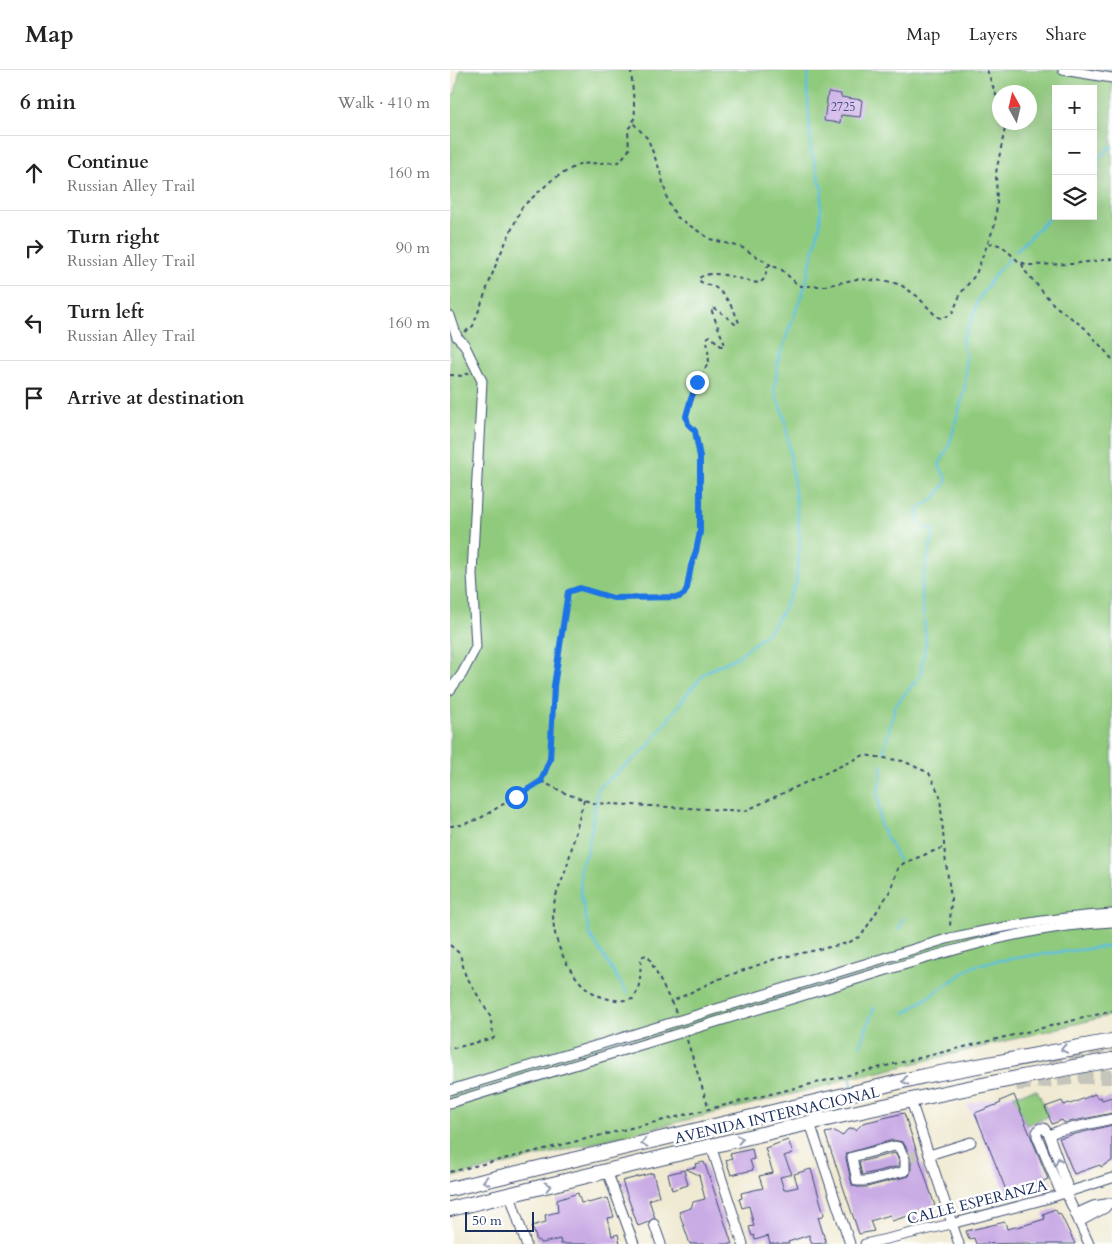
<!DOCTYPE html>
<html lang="en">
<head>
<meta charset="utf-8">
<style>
	body { margin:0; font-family:Cardo,serif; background:#f6f6f6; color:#222 }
	.controls { position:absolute; right:15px; top:15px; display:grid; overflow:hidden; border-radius:0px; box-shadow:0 5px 20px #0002 }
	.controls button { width:45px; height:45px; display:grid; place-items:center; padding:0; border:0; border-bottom:1px solid #e0e0e0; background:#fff; color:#222; font:25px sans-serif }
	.compass { position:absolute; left:542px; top:15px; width:45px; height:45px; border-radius:50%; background:#fff; box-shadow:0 5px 20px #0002; rotate:352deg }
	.scale { position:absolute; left:15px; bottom:12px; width:69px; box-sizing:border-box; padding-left:5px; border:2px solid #1b2f5e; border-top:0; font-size:14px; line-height:18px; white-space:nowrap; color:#1b2f5e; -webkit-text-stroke:4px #fff; paint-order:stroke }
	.stop { position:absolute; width:15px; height:15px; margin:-11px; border:4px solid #1a73e8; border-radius:50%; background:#fff }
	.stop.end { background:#1a73e8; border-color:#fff; box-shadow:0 1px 5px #0008 }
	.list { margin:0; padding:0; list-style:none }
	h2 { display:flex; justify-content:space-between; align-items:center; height:65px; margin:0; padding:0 20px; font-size:21px }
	h2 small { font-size:16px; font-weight:400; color:#767676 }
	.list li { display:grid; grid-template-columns:32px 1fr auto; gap:15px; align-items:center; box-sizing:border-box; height:75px; padding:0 20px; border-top:1px solid #e0e0e0 }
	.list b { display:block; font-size:19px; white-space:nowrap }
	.list p { margin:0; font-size:16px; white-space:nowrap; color:#767676 }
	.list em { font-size:16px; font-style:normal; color:#767676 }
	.icon { flex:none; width:28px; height:28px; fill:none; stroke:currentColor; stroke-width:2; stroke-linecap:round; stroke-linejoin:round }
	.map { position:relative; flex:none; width:662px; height:1174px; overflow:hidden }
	header { display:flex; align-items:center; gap:30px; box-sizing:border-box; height:70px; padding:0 25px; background:#fff; border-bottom:1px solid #e0e0e0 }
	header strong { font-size:24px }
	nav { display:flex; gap:28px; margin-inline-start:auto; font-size:18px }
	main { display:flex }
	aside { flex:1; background:#fff }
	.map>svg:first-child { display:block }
	.built { fill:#e4d3f1 }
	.green { fill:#90ca7d; stroke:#567c6e; fill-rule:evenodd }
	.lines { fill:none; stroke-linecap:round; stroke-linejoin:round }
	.stream { stroke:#5ec0dc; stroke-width:2.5 }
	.building { fill:#caace5; fill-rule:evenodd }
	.minor-tunnel { stroke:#c5c5bb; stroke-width:9; stroke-dasharray:9 4.5; stroke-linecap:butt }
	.highway-tunnel { stroke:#c5c5bb; stroke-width:14; stroke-dasharray:14 7; stroke-linecap:butt }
	.minor-casing { stroke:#3b4b6f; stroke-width:11 }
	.highway-casing { stroke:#3b4b6f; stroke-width:16 }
	.path { stroke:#3b4b6f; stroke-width:2; stroke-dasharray:4 4; stroke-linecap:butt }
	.minor { stroke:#fff; stroke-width:9 }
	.highway { stroke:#fff; stroke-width:14 }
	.oneway { stroke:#8d97ae }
	.route { stroke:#1a73e8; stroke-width:6 }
	.labels { text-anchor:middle; stroke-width:5; stroke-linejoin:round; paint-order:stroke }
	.number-label { font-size:12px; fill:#474e80 }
	.street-label { font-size:15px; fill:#1b2f5e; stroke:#fff }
</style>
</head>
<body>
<header>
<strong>Map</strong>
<nav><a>Map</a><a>Layers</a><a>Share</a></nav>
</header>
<main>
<aside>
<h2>6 min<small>Walk · 410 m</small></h2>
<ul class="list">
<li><svg class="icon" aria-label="ahead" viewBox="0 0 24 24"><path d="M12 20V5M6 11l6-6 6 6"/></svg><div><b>Continue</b><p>Russian Alley Trail</p></div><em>160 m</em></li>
<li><svg class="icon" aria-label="right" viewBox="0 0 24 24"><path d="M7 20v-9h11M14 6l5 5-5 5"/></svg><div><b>Turn right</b><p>Russian Alley Trail</p></div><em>90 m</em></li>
<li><svg class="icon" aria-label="left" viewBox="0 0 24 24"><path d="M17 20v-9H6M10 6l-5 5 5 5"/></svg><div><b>Turn left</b><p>Russian Alley Trail</p></div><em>160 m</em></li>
<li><svg class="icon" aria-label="arrive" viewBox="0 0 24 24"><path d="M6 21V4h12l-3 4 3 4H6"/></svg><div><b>Arrive at destination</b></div></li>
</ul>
</aside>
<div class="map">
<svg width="662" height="1174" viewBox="0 0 662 1174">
	<rect width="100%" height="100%" fill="#fff"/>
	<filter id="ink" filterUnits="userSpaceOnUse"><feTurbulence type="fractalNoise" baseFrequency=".02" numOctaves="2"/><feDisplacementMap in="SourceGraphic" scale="10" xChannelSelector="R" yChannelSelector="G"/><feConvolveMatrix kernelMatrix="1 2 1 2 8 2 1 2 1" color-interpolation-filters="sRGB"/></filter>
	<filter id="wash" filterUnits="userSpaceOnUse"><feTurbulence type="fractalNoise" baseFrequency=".0096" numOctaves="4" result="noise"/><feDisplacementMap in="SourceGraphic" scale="20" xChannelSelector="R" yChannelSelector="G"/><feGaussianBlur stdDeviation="1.12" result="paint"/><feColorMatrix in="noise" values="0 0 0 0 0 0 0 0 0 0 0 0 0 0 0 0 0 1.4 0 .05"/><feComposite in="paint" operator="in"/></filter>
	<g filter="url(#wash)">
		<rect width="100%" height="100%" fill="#f0ead2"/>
		<path class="built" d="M587,1019l12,29 -20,9 23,58 -4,6 -39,9 -42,-96z"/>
		<g class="green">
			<path d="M10,0h652v945l-249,61c-11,-1 -20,3 -30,8l-383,94v-1084h5zM606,19h37v127h-37zM550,22h30v30h-30z"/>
			<path d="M587,1020l12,26 -23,9 -12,-30z"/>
		</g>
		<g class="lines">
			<g class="stream">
				<path d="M643,93l19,-17"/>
				<path d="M566,181l40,-40"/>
				<path d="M434,681l11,-45 25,-30 6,-35 -5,-53 13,-57 -16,-8v-14l17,-11 12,-17 -8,-16 10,-19 16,-58 1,-31 -4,-17 10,-20 6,-20 18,-27 14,-15"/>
				<path d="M432,695l-4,29 2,31 19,35"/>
				<path d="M449,860l4,-12"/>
				<path d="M177,923l-37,-58 -9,-40 -1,-28 8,-18 10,-61 48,-39 44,-59 16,-18 31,-15 31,-25 13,-18 15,-31 4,-42 -4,-41 -11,-81 -11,-29 5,-33 26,-71 15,-62 2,-35 -11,-39 -4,-64 2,-16"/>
				<path d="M455,943l67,-46 12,-4 51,-8 77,-9"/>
				<path d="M410,975l14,-37"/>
				<path d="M401,1009l1,9"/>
			</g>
		</g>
		<g id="blocks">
			<g class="building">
				<path d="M378,22l13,2v3l21,3 -2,17 -19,-2 -1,8 -16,-2z"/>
				<path d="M645,1024l2,4 4,-1 1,3 10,-3v16l-48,10 -2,-3 -10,4 -7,-17 17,-6 2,4 5,-2 1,1 3,-1z"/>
				<path d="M564,1025l34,84 -40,16 -33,-82 26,-10 -1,-2z"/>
				<path d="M454,1043l31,93 -3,1 1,2 -9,3 3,7 -14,3 -2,-7 -19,6 -2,-6 -20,6 4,10 -15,3 -34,-101 10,-2 7,5 5,-6 6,-2 3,2 7,-7zM443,1070l10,2 8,14v15l-2,5 -42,11h-10l-5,-2 -6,-27 1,-5z"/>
				<path d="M662,1055v36l-11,6 -1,-2 -26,9 -15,-36z"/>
				<path d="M338,1070l5,13 -9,3 8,18 -12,3 4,13 14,-3 -4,-13 17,-5 13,45 -1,2 -5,1 8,26 -14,1 -3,-9 -21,7 1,2h-19l-2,-8 -13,4 -1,-5 -2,1 -3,-9 5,-1 -5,-20 -7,2 -3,-9 3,-1 -1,-5 22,-5 -4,-12 14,-3 -8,-25z"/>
				<path d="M302,1079l2,10 -4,1 3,10 -22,5 -5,-15 6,-2 -2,-4z"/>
				<path d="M445,1083l4,7v6l-37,9 -3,-13z"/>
				<path d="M254,1092l13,37 15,45h-42l-11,-32 12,-4 2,-6 12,-3 -6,-24 -13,-6 10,-2 -1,-3z"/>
				<path d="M234,1100l4,15 -16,5 -4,-16z"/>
				<path d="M203,1103l6,23 -10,4 6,18 -9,5 -8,3 -16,-45z"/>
				<path d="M128,1123l3,10 5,-1 2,1 20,-5 6,19 -6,1 4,18 6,-2 2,10h-59l-1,-5 -18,4h-2l-1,-3 -2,1 -5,-15 14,-4 -1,-7 13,-3 -1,-12z"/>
				<path d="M605,1139l3,5 2,-1 15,31h-45v-1l-54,1 -2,-6 -5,1 -3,-8 39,-9 2,7 18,-4 20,-6 -2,-5z"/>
			</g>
		</g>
	</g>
	<g filter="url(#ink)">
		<use href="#blocks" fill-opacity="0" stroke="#3b4b6f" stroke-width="1"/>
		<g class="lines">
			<path class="minor-tunnel" d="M458,1088l11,-4"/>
			<g class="highway-tunnel">
				<path d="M598,989l29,-4 35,1"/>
				<path d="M566,1014l64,-7h32"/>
			</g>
			<g class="minor-casing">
				<g id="minor">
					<path d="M613,0l49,8"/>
					<path d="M0,246l7,21 7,7 18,37 -10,193 4,73 -14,27 -12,16"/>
					<path d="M0,1020l500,-152c54,-12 107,-21 162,-24"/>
					<path d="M461,1031l48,143"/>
					<path d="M0,1033c132,-39 262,-81 394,-120 87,-26 176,-57 268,-61"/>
					<path d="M360,1053l40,121"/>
					<path d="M599,1065l9,-4 54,-12"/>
					<path d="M261,1076l32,98"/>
					<path d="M445,1076l4,1 6,12v12l-39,10h-9l-5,-24z"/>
					<path d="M479,1085l42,-13"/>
					<path d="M157,1101l27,73"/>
					<path d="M616,1123l-6,-2 -23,-55v-4l3,-4h4l5,7 19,53 -2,5 23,51"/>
					<path d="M60,1125l16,49"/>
					<path d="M625,1144l18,-8 19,-3"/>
					<path d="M629,1152l26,-14 3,-4"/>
					<path d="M204,1154l7,20"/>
					<path d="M415,1174l86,-20 95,-25 66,-21"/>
				</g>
			</g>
			<g class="highway-casing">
				<g id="highway">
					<path d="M0,1119l474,-113 188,-35"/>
					<path d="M0,1139c220,-53 440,-109 662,-149"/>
				</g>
			</g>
			<g class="path">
				<path d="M181,0l4,45 -2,7"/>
				<path d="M537,0l13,36"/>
				<path d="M539,175l3,-2 10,3 16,15 10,4 44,-1 40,-5"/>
				<path d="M572,194l3,7 29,34 32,24 26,30"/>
				<path d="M15,262l8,-6 25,-67 24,-52 31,-28 26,-15 40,-2 10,-12 -1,-21 5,-6 15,16 12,32 8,31 9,15 33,22 31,8 30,18"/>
				<path d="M0,305l13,1 7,-4"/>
				<path d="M91,711l26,13 26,9 152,8 119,-56 39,6 26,12 11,23 5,60 6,42 -1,31"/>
				<path d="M134,730c-6,22 -11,44 -17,66 -3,11 -9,22 -12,33 -7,29 6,62 26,84 13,14 32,20 52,16l5,-9 2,-11 1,-22 5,-2 3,3 22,44"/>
				<path d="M0,756l11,-1 18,-6 62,-38 9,-22 4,-72 14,-95 12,-4 33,9h66l5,-3 3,-6 4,-22 5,-15 4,-19v-75l-5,-26 -7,-7 -1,-10 10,-32 12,-20 -2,-24 3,-2 11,10h3l1,-1 -14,-36 1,-1 6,2 17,14 4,-1c-4,-12 -13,-28 -23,-35 -6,-4 -14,-3 -18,-9 15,-13 45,3 62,4l5,-5 2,-11 4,-2 11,5 15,14 4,2h24l32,-7 30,2 14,4 16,11 20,21 6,1 9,-4 9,-21 15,-19 19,-50 2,-20 -1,-31 9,-45 -1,-6"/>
				<path d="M0,875l10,9 5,20 25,42 4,22 -44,11"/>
				<path d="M226,942l-5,-10 45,-22 59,-21 73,-16 13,-7 29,-45 8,-23 6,-5 40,-16"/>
				<path d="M237,970l22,69"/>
				<path d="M0,1102l662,-161"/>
			</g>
			<use href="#minor" class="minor"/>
			<use href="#highway" class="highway"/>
		</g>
		<defs><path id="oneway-chevron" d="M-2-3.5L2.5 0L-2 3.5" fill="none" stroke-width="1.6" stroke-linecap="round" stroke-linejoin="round" transform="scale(1.25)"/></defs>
		<g class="oneway">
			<use href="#oneway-chevron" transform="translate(614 979) rotate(169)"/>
			<use href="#oneway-chevron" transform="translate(455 1011) rotate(167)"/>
			<use href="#oneway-chevron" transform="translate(290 1069) rotate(-13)"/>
			<use href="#oneway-chevron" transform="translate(194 1073) rotate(166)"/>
			<use href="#oneway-chevron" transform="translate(609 1091) rotate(-109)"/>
			<use href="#oneway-chevron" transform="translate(36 1111) rotate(167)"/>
			<use href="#oneway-chevron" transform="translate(98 1116) rotate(-13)"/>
		</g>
	</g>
	<g class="lines" filter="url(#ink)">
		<path class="route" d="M66,727l25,-16 9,-22 4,-73 14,-94 12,-4 33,10 66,-1 5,-3 3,-6 4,-22 5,-15 4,-19v-75l-5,-26 -7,-7 -2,-8 4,-14 7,-20"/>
	</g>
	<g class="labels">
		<g class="number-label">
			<text x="393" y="41">2725</text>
		</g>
		<g class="street-label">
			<text transform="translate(327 1045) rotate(-13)" y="5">AVENIDA INTERNACIONAL</text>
			<text transform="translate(527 1132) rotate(-14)" y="5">CALLE ESPERANZA</text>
		</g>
	</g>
</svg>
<div class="controls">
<button>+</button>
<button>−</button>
<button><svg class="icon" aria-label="layers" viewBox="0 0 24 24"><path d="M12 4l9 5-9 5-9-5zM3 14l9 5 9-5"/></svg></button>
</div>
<svg class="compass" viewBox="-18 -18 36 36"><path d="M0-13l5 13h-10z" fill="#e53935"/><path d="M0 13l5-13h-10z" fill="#767676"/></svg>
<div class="scale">50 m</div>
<div class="stop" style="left:66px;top:727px"></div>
<div class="stop end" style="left:247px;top:312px"></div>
</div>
</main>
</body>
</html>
